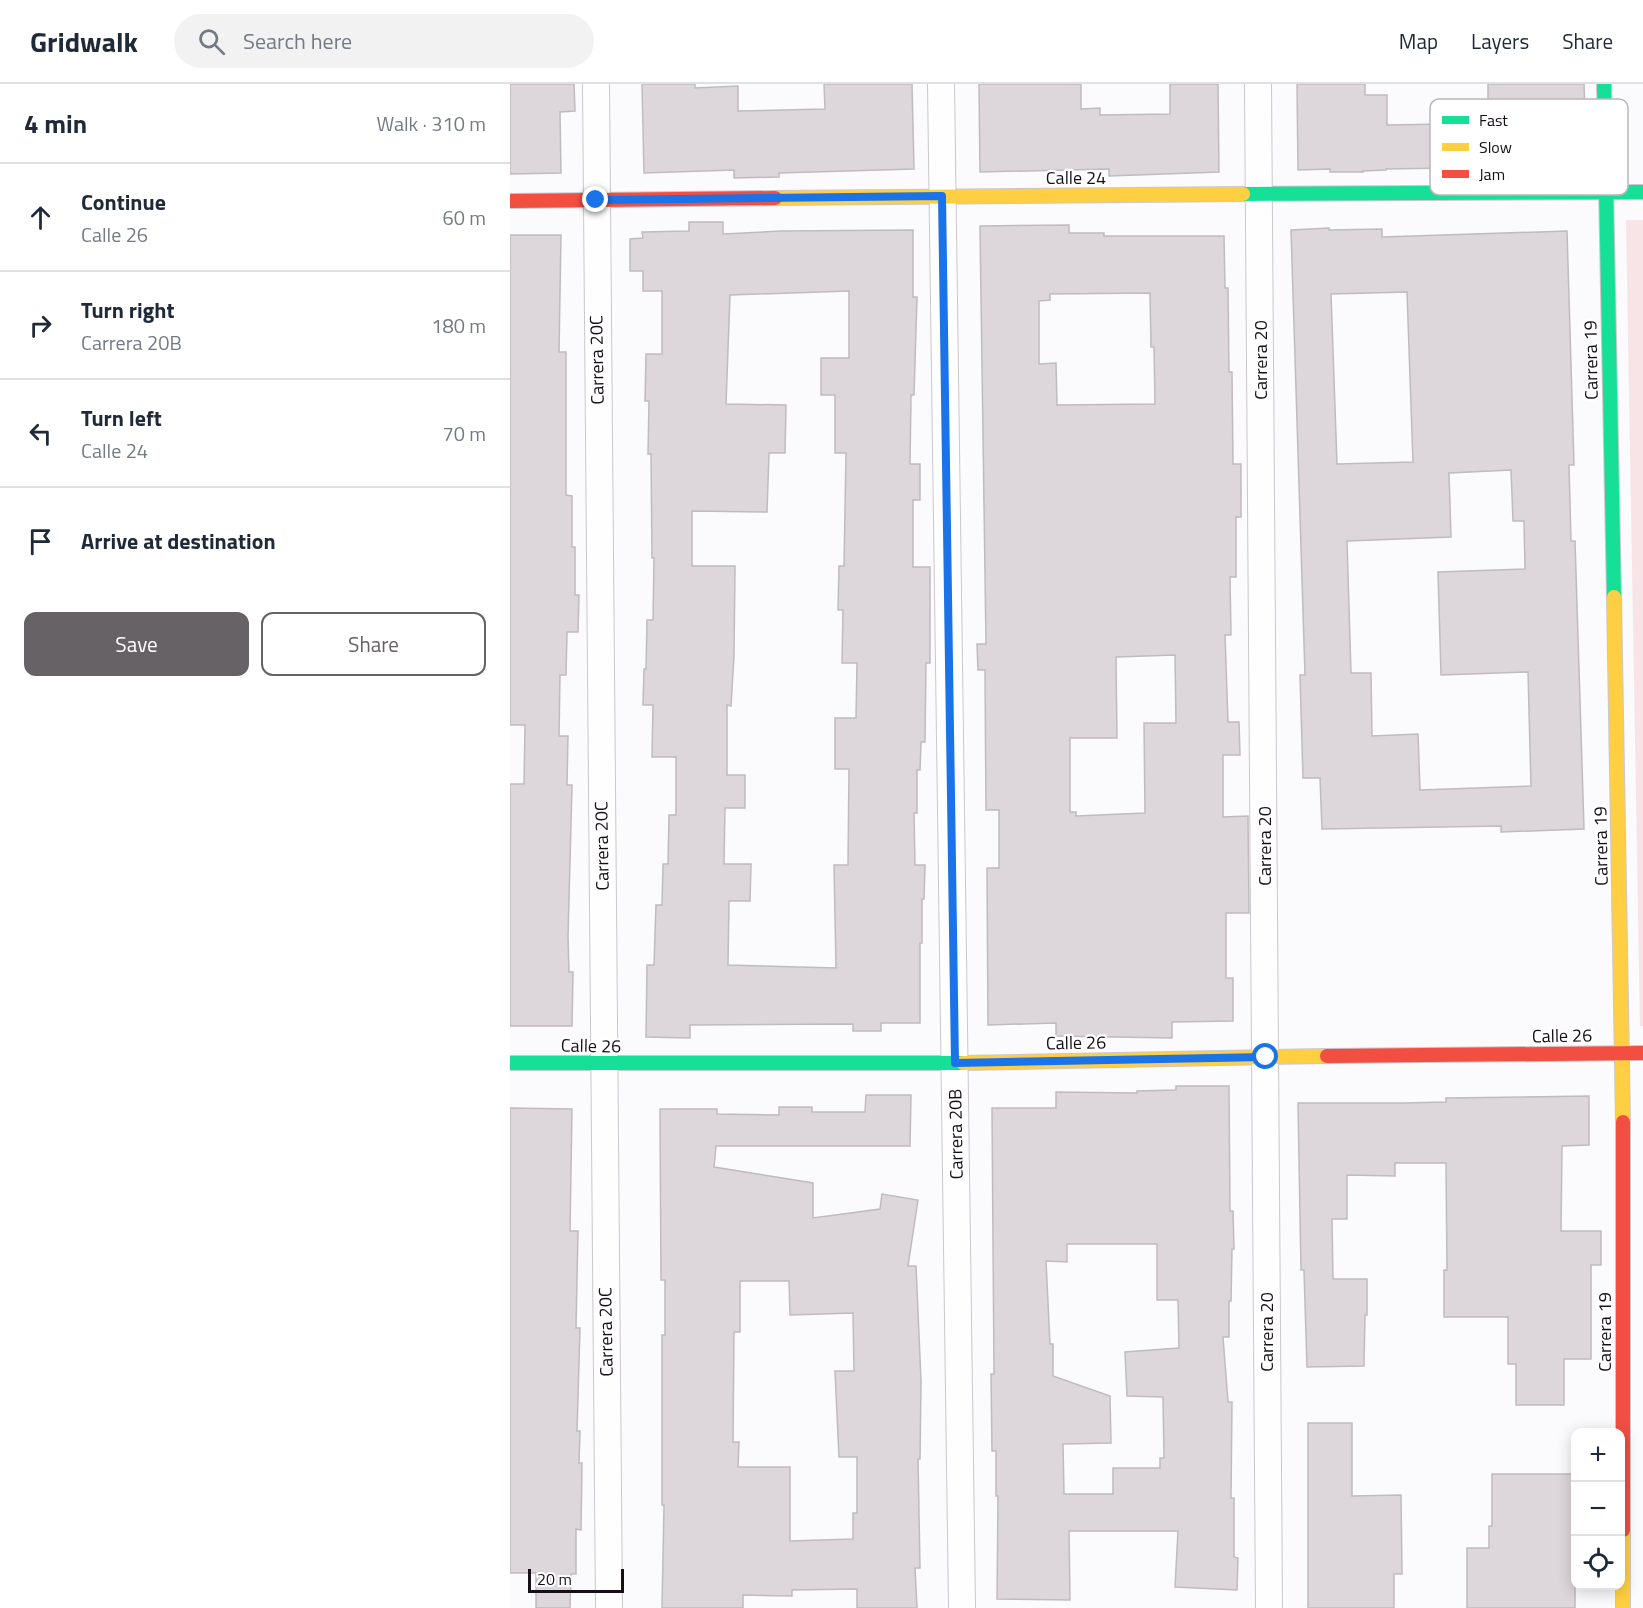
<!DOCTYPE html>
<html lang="en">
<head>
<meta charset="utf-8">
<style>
	body { margin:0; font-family:"Titillium Web",sans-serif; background:#f2f2f3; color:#1f2937 }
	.controls { position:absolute; right:18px; bottom:18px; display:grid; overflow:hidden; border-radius:12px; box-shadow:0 3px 15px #0003 }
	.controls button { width:54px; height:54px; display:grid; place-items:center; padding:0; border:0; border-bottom:2px solid #e0e1e3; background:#fff; color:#1f2937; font:30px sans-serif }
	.scale { position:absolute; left:18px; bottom:15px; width:96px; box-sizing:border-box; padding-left:6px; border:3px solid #161016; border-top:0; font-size:16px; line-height:21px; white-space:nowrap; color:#161016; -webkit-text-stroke:4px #fff; paint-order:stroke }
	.stop { position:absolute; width:18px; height:18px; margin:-14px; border:4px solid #1a73e8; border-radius:50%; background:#fff }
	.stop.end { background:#1a73e8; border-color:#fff; box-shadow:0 2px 6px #0008 }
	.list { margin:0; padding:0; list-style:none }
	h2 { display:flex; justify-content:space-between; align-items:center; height:78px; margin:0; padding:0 24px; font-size:26px }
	h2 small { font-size:20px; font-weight:400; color:#747a83 }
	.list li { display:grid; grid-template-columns:39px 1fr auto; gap:18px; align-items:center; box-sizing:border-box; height:108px; padding:0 24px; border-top:2px solid #e0e1e3 }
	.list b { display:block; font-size:22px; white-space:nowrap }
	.list p { margin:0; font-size:20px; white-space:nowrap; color:#747a83 }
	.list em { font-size:20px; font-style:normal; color:#747a83 }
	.actions { display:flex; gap:12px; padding:18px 24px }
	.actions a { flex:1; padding:14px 0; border:2px solid #666266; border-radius:12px; text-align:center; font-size:21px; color:#666266 }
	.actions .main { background:#666266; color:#fff }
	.icon { flex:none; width:33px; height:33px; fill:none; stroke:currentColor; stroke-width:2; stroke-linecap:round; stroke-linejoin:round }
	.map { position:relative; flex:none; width:1133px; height:1524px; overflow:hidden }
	header { display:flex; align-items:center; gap:36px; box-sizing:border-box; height:84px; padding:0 30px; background:#fff; border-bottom:2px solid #e0e1e3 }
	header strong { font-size:28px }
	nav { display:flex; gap:33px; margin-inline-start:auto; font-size:21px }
	.search { width:420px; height:54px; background:#f2f2f3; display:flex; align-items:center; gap:15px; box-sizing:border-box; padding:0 21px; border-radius:33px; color:#747a83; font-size:22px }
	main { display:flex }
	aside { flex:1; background:#fff }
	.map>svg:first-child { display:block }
	.green { fill:#f8e3e7 }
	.building { fill:#ddd7db; stroke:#c0bbbe; stroke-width:1.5; fill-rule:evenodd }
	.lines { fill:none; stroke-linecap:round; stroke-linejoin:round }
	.street-casing { stroke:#cbc7cc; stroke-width:28 }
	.fast-casing { stroke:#cbc7cc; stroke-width:16 }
	.slow-casing { stroke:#cbc7cc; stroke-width:16 }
	.jam-casing { stroke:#cbc7cc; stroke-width:16 }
	.street { stroke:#fefeff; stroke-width:26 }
	.fast { stroke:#16e098; stroke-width:14 }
	.slow { stroke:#ffcf43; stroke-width:14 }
	.jam { stroke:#f24e42; stroke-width:14 }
	.route { stroke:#1a73e8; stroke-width:8 }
	.labels { text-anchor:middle; stroke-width:4.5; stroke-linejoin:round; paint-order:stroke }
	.street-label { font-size:18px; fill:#161016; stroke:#fff }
	.key { fill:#fff; stroke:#b9b7b9; stroke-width:1.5 }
	.key-label { font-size:16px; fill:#161016 }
</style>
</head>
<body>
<header>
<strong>Gridwalk</strong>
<div class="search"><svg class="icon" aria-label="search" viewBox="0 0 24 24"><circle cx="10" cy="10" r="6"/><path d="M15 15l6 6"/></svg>Search here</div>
<nav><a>Map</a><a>Layers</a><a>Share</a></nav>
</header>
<main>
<aside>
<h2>4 min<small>Walk · 310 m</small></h2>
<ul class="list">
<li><svg class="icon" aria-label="ahead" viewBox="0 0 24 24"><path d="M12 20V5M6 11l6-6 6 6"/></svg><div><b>Continue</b><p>Calle 26</p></div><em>60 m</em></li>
<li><svg class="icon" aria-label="right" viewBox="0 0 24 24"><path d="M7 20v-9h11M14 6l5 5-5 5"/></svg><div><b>Turn right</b><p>Carrera 20B</p></div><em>180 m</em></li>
<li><svg class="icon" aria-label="left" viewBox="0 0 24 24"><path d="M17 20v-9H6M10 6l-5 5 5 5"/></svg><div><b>Turn left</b><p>Calle 24</p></div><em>70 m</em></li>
<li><svg class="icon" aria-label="arrive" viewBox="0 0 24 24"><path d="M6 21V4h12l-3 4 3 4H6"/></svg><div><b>Arrive at destination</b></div></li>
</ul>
<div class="actions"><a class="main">Save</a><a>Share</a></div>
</aside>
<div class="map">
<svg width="1133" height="1524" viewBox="0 0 1133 1524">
	<rect width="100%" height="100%" fill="#fbfafc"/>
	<path class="green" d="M1116,136h17v806h-3z"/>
	<g class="building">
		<path d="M0,0h64l1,27 -15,1 1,61 -51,1z"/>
		<path d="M132,0h53v4l43,-2v25l87,-2 -1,-25h88l2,85 -135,4v4l-45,1v-8l-90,3z"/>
		<path d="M469,0h102v25l19,-1v7l70,-1v-30h48l1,88 -110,4v-7l-129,3z"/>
		<path d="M787,0h68v11h22v30l58,-1v-15h43v-25h96l3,87 -101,2 -1,-5h-40l-59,1v1l-23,1v1h-33v-3l-32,1z"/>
		<path d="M179,138h34v12l58,-3 132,-1v67h4l-3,98h-3l-1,69h10v36h-7v67h17v96h-4l-1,79h-4l-1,28h-3v43h-3l1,52h10l-1,34h-2v44h-2v80h-39v8h-28v-7l-163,1v13l-44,-1 1,-72h7l2,-60h6l1,-41h5l1,-49h7v-58h-24l1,-52h-10l1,-36h2l1,-49h6l1,-62h-2l-1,-104h-3l1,-53h-4l1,-47h16v-63h-19v-20h-13v-32l13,-1 -1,-6 47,-1zM339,207v67h-28v37h14v58h11l-2,113h-5l-1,44h5l-1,53h15l-1,55h-21v51h14l-1,96h-14l2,103 -108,-3 1,-64h21l1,-37h-27l1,-56h20v-33h-18v-70l4,1 3,-51 1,-89h-43v-55l75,1 2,-59h16l1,-48 -60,-1 4,-109z"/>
		<path d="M559,141v8h35v3h120l1,52h3l1,84h3l1,92h8v53h-5v60h-6l1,58h-6l3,87h11l1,33h-17v62l25,-1 1,97h-23v65h7v43l-61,1v16l-116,-2v-13l-68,2 -1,-157h12v-58h-13l-1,-140h-7l-1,-26h9l-6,-418zM640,209l1,54h3l1,57 -98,1 -1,-42 -17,1v-63l11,-1v-6zM665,571l1,68h-32l1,90 -69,3v-4h-6v-74h47l-1,-81z"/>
		<path d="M819,144v2l53,-1v8l185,-6 7,234h-5l2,76h4l9,288 -83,3v-6l-179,3 -2,-51h-17l-3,-103h5l-14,-445zM897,208l6,170 -76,2 -6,-170zM1001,386l2,51h11l1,48 -87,3 3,103 87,-3 3,114 -111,4 -2,-56 -46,2 -1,-63h-20l-4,-132 104,-4 -2,-64z"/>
		<path d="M0,151h51l-2,117h7v143l6,1v51h3v48h4l-1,37h-11l-1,43h-6l-1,61h9l-1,49h5l-4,152 1,35h4l-1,54h-62v-242h14l1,-59h-15z"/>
		<path d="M666,1002h53l1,125h3l1,38h-2l-1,52h-2v36h-6l5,65h4l-1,96h3v59l4,1 -1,32 -62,-3 3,-56h-109l1,69 -73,-1 1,-103h-2v-45h-4l-1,-77h3l-2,-266h64v-16l81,1v-2l39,-1zM557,1160h90v56h21l1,48 -54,4 2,44 36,1 1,61h-4v10h-47v26h-49l-1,-50 48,-1 -1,-47 -57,-20v-32h-3l-4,-83 21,1z"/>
		<path d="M356,1011h45l-1,51h-194l-2,21 99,16v35l67,-9 2,-15 36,6 -10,66h8l5,115 -1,78h-2l2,109h-5l2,40h-60v-19l-65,1v6l-49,-1v13h-81l2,-103h-2v-170h3v-55h-4l-1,-171h57v5l62,1v-8h33v5h53zM230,1197h49l1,34 63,-2 1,58h-19l4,86h18v56h-4v26l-63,2v-74h-52l1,-25h-6l1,-110h6z"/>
		<path d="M1079,1012v49l-27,1 -1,85h40v34h-10v94h-27v46h-48v-41h-8v-47h-64v-47h3l-1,-107h-51v13l-48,-1v44h-15l1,60h34v36h-2l-1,51 -57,1 -3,-97h-3l-3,-167h104l44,-1v-4z"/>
		<path d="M0,1024l62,1 -2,122h8l-2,97h4l-3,103h3l-1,32h3l-1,67 -5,-1v45h-5l-1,34h-34v-35h-26z"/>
		<path d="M798,1339h44v73l49,-1 1,79h-8v34h-86z"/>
		<path d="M982,1390h83v134h-108v-60h22v-22h3z"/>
	</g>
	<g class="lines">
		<g class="street-casing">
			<g id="street">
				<path d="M86,0l13,1524"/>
				<path d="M431,0l21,1524"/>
				<path d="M748,0l11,1524"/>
			</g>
		</g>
		<g class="fast-casing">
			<g id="fast">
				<path d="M1094,0l10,513"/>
				<path d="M733,110l400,-2"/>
				<path d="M0,979h453"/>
			</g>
		</g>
		<g class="slow-casing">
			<g id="slow">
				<path d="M265,114l468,-4"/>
				<path d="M1104,513l9,525"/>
				<path d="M453,979l364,-7"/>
				<path d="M1113,1446v78"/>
			</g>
		</g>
		<g class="jam-casing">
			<g id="jam">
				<path d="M0,117l265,-3"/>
				<path d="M817,972l316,-3"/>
				<path d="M1113,1038v408"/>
			</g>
		</g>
		<use href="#street" class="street"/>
		<use href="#fast" class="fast"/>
		<use href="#slow" class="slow"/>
		<use href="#jam" class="jam"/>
	</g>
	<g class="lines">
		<path class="route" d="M86,116l346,-4 13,867 311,-6"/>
	</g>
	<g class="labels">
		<g class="street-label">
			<text x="566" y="100">Calle 24</text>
			<text transform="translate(87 276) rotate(-91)" y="6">Carrera 20C</text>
			<text transform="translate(751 276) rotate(-90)" y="6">Carrera 20</text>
			<text transform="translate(1081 276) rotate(-91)" y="6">Carrera 19</text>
			<text transform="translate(92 762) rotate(-91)" y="6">Carrera 20C</text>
			<text transform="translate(755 762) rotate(-90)" y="6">Carrera 20</text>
			<text transform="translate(1091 762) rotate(-91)" y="6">Carrera 19</text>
			<text transform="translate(1052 952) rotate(-1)" y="6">Calle 26</text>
			<text transform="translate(566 959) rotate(-1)" y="6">Calle 26</text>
			<text transform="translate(81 962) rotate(1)" y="6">Calle 26</text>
			<text transform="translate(446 1050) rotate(-91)" y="6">Carrera 20B</text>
			<text transform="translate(96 1248) rotate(-91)" y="6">Carrera 20C</text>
			<text transform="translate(757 1248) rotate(-90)" y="6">Carrera 20</text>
			<text transform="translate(1095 1248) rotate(-90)" y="6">Carrera 19</text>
		</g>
	</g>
	<rect x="920" y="15" width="198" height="96" rx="9" class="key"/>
	<rect x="932" y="32" width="27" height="8" fill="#16e098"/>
	<rect x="932" y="59" width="27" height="8" fill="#ffcf43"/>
	<rect x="932" y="86" width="27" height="8" fill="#f24e42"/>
	<g class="key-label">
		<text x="969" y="42">Fast</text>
		<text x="969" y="69">Slow</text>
		<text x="969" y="96">Jam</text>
	</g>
</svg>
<div class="controls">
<button>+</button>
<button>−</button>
<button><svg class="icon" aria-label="locate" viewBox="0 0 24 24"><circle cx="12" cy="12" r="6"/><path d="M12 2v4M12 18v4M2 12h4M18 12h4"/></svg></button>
</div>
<div class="scale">20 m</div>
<div class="stop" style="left:756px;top:973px"></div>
<div class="stop end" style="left:86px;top:116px"></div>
</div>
</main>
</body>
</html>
